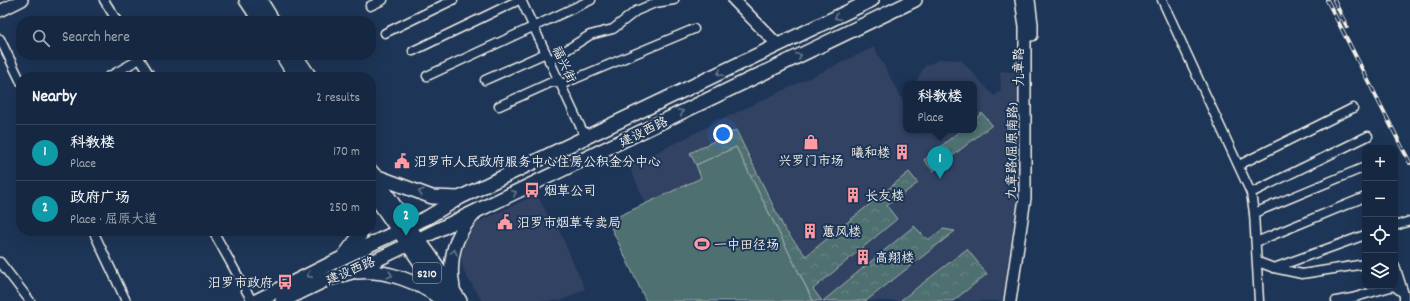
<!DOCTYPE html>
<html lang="en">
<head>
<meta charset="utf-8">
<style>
	body { margin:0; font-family:Dekko,"LXGW WenKai TC",sans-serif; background:#23344c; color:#f1f3f6 }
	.controls { position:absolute; right:12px; bottom:12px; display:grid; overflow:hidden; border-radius:8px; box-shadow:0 4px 16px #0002 }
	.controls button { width:36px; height:36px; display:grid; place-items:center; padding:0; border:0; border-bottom:1px solid #35445a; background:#162841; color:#f1f3f6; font:20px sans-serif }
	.you { position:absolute; left:723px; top:134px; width:14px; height:14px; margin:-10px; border:3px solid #fff; border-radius:50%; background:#1a73e8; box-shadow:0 0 0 6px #1a73e833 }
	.badge { display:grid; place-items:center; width:26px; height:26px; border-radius:50%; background:#ff9aa2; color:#fff; font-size:13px; font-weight:700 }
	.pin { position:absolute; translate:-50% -33px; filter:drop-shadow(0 1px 2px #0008) }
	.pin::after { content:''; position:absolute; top:21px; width:14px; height:12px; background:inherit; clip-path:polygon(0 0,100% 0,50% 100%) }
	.popup { position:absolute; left:903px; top:81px; width:74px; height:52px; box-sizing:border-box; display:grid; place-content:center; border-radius:8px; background:#162841; filter:drop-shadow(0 1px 3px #0005); font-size:13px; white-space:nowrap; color:#9ea6b1 }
	.popup b { font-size:15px; color:#f1f3f6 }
	.popup::after { content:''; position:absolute; left:50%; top:100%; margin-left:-8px; border:8px solid transparent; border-top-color:#162841 }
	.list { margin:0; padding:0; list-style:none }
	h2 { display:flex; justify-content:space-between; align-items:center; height:52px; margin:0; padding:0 16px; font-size:17px }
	h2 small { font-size:13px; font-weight:400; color:#9ea6b1 }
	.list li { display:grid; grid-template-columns:26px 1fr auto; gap:12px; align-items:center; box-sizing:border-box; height:56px; padding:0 16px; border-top:1px solid #35445a }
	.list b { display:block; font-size:15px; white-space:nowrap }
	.list p { margin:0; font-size:13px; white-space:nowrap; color:#9ea6b1 }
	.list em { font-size:13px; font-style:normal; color:#9ea6b1 }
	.icon { flex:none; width:22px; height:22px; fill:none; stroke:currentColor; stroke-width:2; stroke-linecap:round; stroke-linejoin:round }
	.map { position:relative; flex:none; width:1410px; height:301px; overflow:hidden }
	.search { position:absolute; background:#162841; box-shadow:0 4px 16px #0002; left:16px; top:16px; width:360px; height:44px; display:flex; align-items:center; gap:10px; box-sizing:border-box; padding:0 14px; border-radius:16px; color:#9ea6b1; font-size:15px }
	.panel { position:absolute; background:#162841; box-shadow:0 4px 16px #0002; left:16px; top:72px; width:360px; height:164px; border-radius:16px }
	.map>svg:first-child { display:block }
	.built { fill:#334263 }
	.forest { fill:url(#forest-crowns); stroke:#a2b0ac }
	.pitch { fill:#507071; stroke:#a2b0ac }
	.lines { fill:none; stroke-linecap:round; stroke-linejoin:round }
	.minor-casing { stroke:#f4f1e8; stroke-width:11 }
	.tertiary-casing { stroke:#f4f1e8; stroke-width:14 }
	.primary-casing { stroke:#f4f1e8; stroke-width:16 }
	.minor { stroke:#1d3557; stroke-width:8 }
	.tertiary { stroke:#1d3557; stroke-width:11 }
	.primary { stroke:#1d3557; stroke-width:13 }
	.rail-casing { stroke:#f4f1e8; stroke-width:4 }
	.rail { stroke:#1d3557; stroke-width:2.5; stroke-dasharray:8; stroke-linecap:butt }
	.oneway { stroke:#68778a }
	.labels { text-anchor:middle; stroke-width:4; stroke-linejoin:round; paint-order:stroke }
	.shield { fill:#1d3557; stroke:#b4b9bc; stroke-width:1 }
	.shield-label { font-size:12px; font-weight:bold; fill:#f4f1e8 }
	.street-label { font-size:13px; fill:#f4f1e8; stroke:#1d3557 }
	.poi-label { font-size:13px; fill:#f4f1e8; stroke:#1d3557; text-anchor:start }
</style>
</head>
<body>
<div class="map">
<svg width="1410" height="301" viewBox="0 0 1410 301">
	<defs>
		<pattern id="forest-crowns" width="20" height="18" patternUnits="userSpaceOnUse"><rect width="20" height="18" fill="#507071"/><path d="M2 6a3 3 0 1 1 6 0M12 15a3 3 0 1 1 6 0" fill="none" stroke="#6a8585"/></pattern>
	</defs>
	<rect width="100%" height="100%" fill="#1d3557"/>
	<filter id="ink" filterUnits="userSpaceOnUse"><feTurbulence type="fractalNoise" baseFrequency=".025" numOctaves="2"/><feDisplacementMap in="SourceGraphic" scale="8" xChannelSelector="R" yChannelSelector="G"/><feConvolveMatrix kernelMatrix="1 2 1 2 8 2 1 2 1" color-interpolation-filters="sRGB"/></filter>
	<g filter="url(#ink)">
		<g class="built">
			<path d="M874,47l32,60v23h68v-46h-57l1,-7 7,-11 16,-7 20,1 33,36 7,-6 -1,-19 22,2 -4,122 -16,106h-356l-38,-80 38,-17 -17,-38 100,-50z"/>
			<path d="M537,194l15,30 4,-1 29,66 -24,12h-79l-18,-29 -3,-13 2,-12 6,-14 9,-11z"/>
		</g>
		<g class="forest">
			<path d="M982,113l10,12 -59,46 -9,-11 37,-30h13v-10z"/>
			<path d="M736,130l49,100 21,26 103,-84 9,11 -31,23 10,13 -84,70 9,12h-9l-77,-154 -40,18 -6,-12z"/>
			<path d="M914,226l14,14 15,-11 12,2 -89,70h-43z"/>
			<path d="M967,249l20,25 -34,27h-51l-1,-1z"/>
		</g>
		<path class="pitch" d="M736,147l77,154h-167l-38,-80 93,-43 -5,-13z"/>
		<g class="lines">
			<g class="minor-casing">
				<g id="minor">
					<path d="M104,0l13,21"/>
					<path d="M521,0l61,130 9,6"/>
					<path d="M1162,0l89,193 3,20 5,88"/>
					<path d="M370,6l13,-6"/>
					<path d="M385,33l68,-33"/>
					<path d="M0,39l21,43"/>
					<path d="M413,51l106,-51"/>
					<path d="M138,56l13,21"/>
					<path d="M549,61l41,-26 23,-6 23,-18 19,-8 19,-3"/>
					<path d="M427,76l164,-76"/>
					<path d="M108,77l32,-18"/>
					<path d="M485,80l61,-27"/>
					<path d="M499,106l53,-24 13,1 129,-54"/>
					<path d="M1239,165l114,-57"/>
					<path d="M1251,193l117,-57"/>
					<path d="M1254,213l111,-46"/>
					<path d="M1395,226l15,-5"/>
					<path d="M93,231l33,70"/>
					<path d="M213,231l39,70"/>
					<path d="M1256,242l109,-45"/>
					<path d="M0,262l30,39"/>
					<path d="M1258,262l16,6 91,-33"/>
					<path d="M1395,266l9,28"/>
					<path d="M1274,268l28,6 63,-10"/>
					<path d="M1336,301l16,-3 42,-12 10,8v7"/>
				</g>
			</g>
			<g class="tertiary-casing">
				<g id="tertiary">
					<path d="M734,0l44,45"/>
					<path d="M1029,0l3,24v11"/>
					<path d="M0,11l22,-11"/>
					<path d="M1010,301l15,-103v-172l-4,-26"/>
				</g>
			</g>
			<g class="primary-casing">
				<g id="primary">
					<path d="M246,0l14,21"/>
					<path d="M260,0l13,21"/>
					<path d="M282,55l14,22"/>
					<path d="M295,55l15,22"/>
					<path d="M371,171l38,56 20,27 31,47"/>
					<path d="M373,175l59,22 27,1"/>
					<path d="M371,191l76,110"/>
					<path d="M344,256l16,-21 1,-4"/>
					<path d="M357,272c28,-3 62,10 84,27"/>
					<path d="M453,288c-5,-28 2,-54 21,-74"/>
					<path d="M256,301l88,-44 84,-40 31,-19 413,-198"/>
					<path d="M282,301l46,-22 24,-7 112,-55 451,-217"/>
				</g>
			</g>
			<use href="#minor" class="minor"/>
			<use href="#tertiary" class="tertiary"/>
			<use href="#primary" class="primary"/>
			<g class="rail-casing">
				<g id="rail">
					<path d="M1327,0l83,163"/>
					<path d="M1334,0l13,27"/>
				</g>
			</g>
			<use href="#rail" class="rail"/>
		</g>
		<defs><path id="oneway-chevron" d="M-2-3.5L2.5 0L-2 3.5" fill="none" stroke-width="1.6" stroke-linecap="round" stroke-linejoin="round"/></defs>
		<g class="oneway">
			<use href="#oneway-chevron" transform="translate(837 17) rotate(154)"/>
			<use href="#oneway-chevron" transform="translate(799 56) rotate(-26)"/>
			<use href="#oneway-chevron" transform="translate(720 73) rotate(154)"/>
			<use href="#oneway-chevron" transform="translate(681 112) rotate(-26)"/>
			<use href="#oneway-chevron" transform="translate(421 192) rotate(-161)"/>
			<use href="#oneway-chevron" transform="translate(514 193) rotate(-26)"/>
			<use href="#oneway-chevron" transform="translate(454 252) rotate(-75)"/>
			<use href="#oneway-chevron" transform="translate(309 275) rotate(154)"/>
			<use href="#oneway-chevron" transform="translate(390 275) rotate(17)"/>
		</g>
	</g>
	<defs>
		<g id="shop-bare" transform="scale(1.2)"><path d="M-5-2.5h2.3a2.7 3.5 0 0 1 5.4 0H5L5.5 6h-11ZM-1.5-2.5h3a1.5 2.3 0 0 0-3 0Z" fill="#ff9aa2" stroke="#1d3557" stroke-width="2.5" paint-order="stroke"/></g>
		<g id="building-bare" transform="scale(1.2)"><path d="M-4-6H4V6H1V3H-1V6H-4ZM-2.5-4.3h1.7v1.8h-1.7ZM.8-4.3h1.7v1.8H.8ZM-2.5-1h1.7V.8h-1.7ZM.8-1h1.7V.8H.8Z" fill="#ff9aa2" stroke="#1d3557" stroke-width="2.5" paint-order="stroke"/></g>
		<g id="civic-bare" transform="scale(1.2)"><path d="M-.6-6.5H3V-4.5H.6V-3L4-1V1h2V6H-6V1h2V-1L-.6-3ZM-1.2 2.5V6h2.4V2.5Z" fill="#ff9aa2" stroke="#1d3557" stroke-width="2.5" paint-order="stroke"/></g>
		<g id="bus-bare" transform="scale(1.2)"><path d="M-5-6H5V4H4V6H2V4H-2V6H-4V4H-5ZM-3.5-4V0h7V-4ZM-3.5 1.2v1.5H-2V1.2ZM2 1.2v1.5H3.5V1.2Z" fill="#ff9aa2" stroke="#1d3557" stroke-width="2.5" paint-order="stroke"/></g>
		<g id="stadium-bare" transform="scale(1.2)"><path d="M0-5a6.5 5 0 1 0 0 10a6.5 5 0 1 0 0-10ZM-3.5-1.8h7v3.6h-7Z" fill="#ff9aa2" stroke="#1d3557" stroke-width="2.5" paint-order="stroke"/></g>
	</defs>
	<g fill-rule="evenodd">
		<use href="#shop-bare" x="811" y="142"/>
		<use href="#building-bare" x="902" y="152"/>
		<use href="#civic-bare" x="402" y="161"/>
		<use href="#bus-bare" x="532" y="190"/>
		<use href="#building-bare" x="853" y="195"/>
		<use href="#civic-bare" x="505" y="222"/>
		<use href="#building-bare" x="810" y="231"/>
		<use href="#stadium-bare" x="702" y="244"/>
		<use href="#building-bare" x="863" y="257"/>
		<use href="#bus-bare" x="285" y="282"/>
	</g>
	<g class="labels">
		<rect class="shield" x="413" y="263" width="28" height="20" rx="3"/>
		<g class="shield-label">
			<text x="427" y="277">S210</text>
		</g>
		<g class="street-label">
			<text transform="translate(565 64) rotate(65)" y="5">福兴街</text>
			<text transform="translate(1018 67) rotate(-90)" y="5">九章路</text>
			<text transform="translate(643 131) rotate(-26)" y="5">建设西路</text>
			<text transform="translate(1011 151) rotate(-89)" y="5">九章路(屈原南路)</text>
			<text transform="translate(350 270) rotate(-23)" y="5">建设西路</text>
		</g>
		<g class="poi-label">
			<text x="890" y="157" text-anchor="end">曦和楼</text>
			<text x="811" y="165" text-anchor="middle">兴罗门市场</text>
			<text x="414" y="166">汨罗市人民政府服务中心住房公积金分中心</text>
			<text x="544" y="195">烟草公司</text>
			<text x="865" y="200">长友楼</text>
			<text x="517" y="227">汨罗市烟草专卖局</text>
			<text x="822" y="236">蕙风楼</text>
			<text x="714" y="249">一中田径场</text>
			<text x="875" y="262">高翔楼</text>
			<text x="273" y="287" text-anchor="end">汨罗市政府</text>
		</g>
	</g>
</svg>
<div class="controls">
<button>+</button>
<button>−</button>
<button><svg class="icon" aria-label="locate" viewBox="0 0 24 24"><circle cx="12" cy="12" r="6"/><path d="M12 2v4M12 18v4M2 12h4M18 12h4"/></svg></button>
<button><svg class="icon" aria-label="layers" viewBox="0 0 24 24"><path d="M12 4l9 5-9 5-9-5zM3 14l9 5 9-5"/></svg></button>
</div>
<div class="you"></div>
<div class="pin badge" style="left:940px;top:179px;background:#0f9aa8">1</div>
<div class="popup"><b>科教楼</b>Place</div>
<div class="pin badge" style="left:406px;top:236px;background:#0f9aa8">2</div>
<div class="search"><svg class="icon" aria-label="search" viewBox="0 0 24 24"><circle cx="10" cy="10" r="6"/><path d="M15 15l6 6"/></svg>Search here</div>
<section class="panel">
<h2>Nearby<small>2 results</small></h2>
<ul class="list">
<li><span class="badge" style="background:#0f9aa8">1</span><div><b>科教楼</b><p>Place</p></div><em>170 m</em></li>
<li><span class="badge" style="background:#0f9aa8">2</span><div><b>政府广场</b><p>Place · 屈原大道</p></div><em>250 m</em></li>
</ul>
</section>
</div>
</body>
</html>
